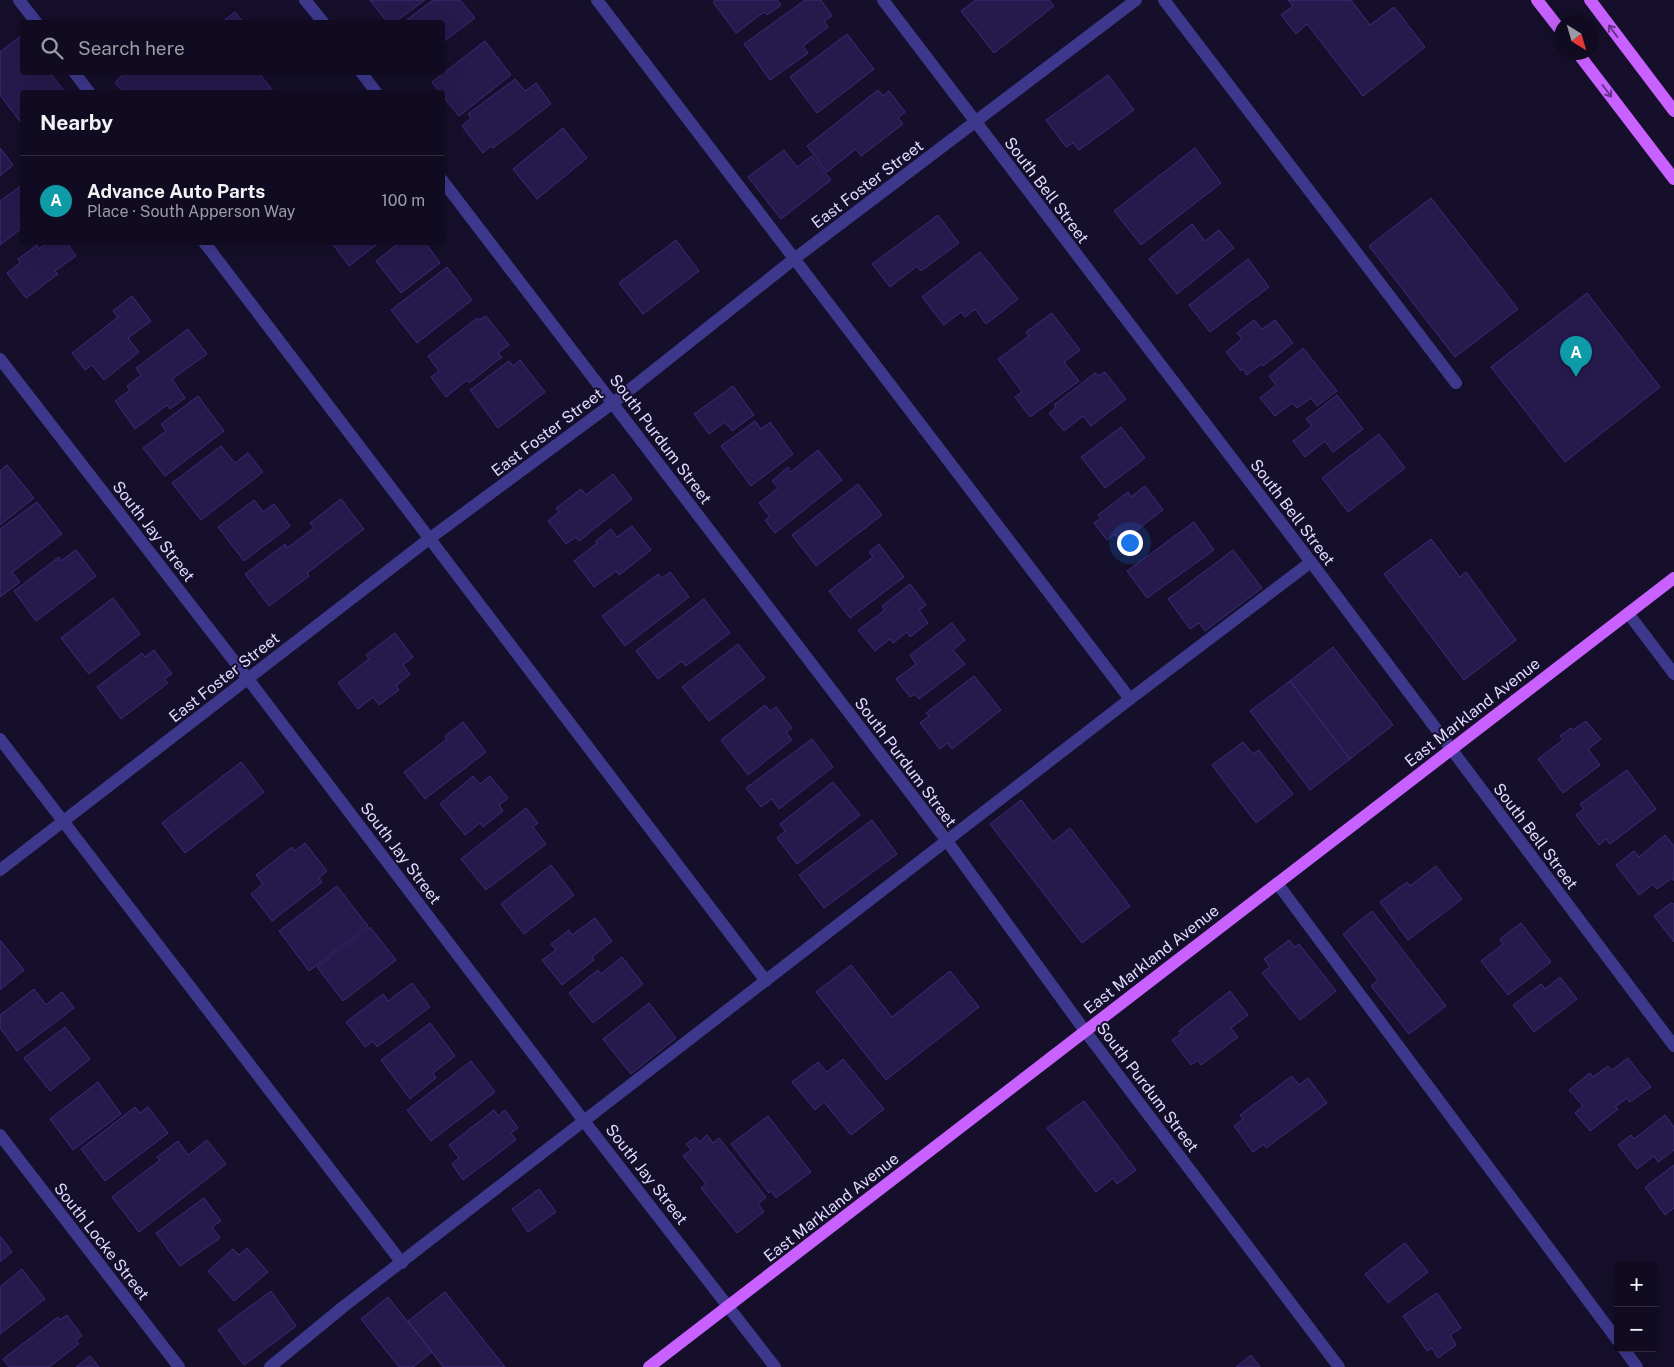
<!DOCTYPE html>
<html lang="en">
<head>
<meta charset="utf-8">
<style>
	body { margin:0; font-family:"Public Sans",sans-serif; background:#1e192d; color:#f1f3f6 }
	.controls { position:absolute; right:15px; bottom:15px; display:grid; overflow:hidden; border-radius:5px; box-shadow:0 5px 20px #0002 }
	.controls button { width:45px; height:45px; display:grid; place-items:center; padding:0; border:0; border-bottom:1px solid #302b3e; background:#100b20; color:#f1f3f6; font:25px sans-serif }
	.compass { position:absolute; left:1554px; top:15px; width:45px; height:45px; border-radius:50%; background:#100b20; box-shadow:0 5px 20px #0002; rotate:143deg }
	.you { position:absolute; left:1129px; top:542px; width:18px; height:18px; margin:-12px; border:4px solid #fff; border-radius:50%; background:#1a73e8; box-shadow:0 0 0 8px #1a73e833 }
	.badge { display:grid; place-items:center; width:32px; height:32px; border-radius:50%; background:#db2777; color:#fff; font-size:16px; font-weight:700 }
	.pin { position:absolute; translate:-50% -41px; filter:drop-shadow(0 1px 2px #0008) }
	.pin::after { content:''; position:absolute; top:26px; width:18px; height:15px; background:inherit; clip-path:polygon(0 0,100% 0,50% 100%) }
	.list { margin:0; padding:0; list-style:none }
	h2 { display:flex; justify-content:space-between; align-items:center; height:65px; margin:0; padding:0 20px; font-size:21px }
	h2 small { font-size:16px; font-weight:400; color:#9c9ba5 }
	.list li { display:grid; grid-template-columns:32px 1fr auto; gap:15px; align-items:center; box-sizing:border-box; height:90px; padding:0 20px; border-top:1px solid #302b3e }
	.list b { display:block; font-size:19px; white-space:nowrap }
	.list p { margin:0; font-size:16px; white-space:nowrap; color:#9c9ba5 }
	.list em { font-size:16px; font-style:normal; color:#9c9ba5 }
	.icon { flex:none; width:28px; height:28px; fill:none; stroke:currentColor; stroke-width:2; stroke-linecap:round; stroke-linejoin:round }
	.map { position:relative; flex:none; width:1674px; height:1367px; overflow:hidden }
	.search { position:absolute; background:#100b20; box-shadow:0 5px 20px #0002; left:20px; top:20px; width:425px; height:55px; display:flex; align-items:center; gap:12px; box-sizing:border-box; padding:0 18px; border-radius:5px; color:#9c9ba5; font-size:19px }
	.panel { position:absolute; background:#100b20; box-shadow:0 5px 20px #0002; left:20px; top:90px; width:425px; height:155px; border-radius:5px }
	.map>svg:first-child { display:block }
	.building { fill:#261a4d; stroke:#3d2b7a }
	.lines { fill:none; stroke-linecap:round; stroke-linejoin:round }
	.minor { stroke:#3d388c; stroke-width:12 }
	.major { stroke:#c861ff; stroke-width:12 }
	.oneway { stroke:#66348a }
	.labels { text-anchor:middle; stroke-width:4; stroke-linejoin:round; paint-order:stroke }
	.street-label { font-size:16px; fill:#dfdaff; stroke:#150f2b }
</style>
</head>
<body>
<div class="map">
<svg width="1674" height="1367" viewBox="0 0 1674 1367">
	<rect width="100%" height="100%" fill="#150f2b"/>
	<g class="building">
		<path d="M370,0h55l-30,22h-8z"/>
		<path d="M433,0h27l15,18 -33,25v-21h-38z"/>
		<path d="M715,0h62l4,5 -14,10 -3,-3 -28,21 -23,-31z"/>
		<path d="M805,0h16l11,16 -8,5 4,6 -25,19 5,7 -38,27 -26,-36z"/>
		<path d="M976,0h73l5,6 -60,47 -33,-42z"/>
		<path d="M1288,0h63l19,25 24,-18 31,40 -62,49 -56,-72 -11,10 -15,-19 12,-9z"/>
		<path d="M235,12l8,10h-21z"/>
		<path d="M847,34l27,35 -57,44 -27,-36z"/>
		<path d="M21,36l1,2v34h27l16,20h-43v32l-22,-29v-43z"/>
		<path d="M485,41l26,34 -52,41 -17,-21v-3h-2l-8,-10z"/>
		<path d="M127,72h131l16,20h-151l-8,-10z"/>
		<path d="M1108,75l26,35 -55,40 -6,-7 -7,4 -20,-27z"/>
		<path d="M515,79l10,12 11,-8 15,21 -58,44 -2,-2 -8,7 -21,-27 9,-8 -3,-4z"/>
		<path d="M878,90l5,6 6,-5 16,21 -7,6 5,6 -42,32 -5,-7 -29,23 -20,-26z"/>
		<path d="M563,128l24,30 -50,41 -24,-30z"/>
		<path d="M0,148l13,17 -13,11z"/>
		<path d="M1195,148l26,35 -80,62 -27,-34z"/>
		<path d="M784,150l13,17 15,-11 19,24 -50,39 -33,-42z"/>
		<path d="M22,185v36l-4,3 4,4 -22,17v-44z"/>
		<path d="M1431,198l87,111 -63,48 -86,-111z"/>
		<path d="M938,215l21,28 -38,28 -4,-5 -27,21 -18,-23z"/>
		<path d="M1192,224l13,17 14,-11 15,18 -57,46 -28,-35z"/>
		<path d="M676,240l23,31 -56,43 -24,-31z"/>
		<path d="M47,242h19l10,14 -21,15 3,3 -32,24 -19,-25 13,-10 -2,-4 19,-14 2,4z"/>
		<path d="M331,242h49l-31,24z"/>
		<path d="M400,242h25l15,21 -39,30 -25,-32z"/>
		<path d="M980,252l38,47 -32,25 -11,-15 -10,8 -4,-5 -17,13 -22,-28z"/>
		<path d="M1248,259l21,28 -59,45 -21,-27z"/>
		<path d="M447,267l25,33 -55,43 -26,-33z"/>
		<path d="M1587,293l73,94 -95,75 -74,-95z"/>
		<path d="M132,296l19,25 -23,17 11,14 -35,28 -12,-15 -7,5 -13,-17 46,-36 -5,-6z"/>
		<path d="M1052,313l28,37 -16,12 15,19 -49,36 -15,-20 7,-5 -24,-33 31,-23 -3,-4z"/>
		<path d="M486,316l23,29 -11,8 4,4 -33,26 -2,-3 -21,17 -15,-20 8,-6 -11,-15 49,-38 2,2z"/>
		<path d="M1254,320l8,9 13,-9 18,23 -30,23 -2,-2 -14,11 -4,-6 -2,2 -15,-19 16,-13 -5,-6z"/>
		<path d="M188,329l19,25 -35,25 13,19 -15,11 -3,-4 -32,24 -20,-28 15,-11 -3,-4 14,-11 -5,-7z"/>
		<path d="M1303,348l34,43 -20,15 -6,-8 -14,10 -5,-5 -17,13 -15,-18 16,-13 -7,-9z"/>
		<path d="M520,360l25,32 -47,36 -28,-38 39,-29 4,5z"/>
		<path d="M1105,372l21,27 -35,27 -8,-10 -19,15 -15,-18 7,-6 -2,-2 41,-32 4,3z"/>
		<path d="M733,386l21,29 -22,16 -7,-9 -16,12 -15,-20z"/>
		<path d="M1337,395l26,34 -30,23 -8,-11 -20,16 -12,-16 19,-15 -6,-7z"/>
		<path d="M198,396l26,35 -59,45 -22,-28 23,-17 -5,-7z"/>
		<path d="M755,421l6,8 9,-7 23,32 -42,32 -30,-40z"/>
		<path d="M1121,427l24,31 -40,30 -24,-31z"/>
		<path d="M1379,434l26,34 -57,44 -26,-34z"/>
		<path d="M221,446l14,17 13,-10 15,19 -62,48 -29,-37z"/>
		<path d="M818,450l24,30 -67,53 -10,-13 5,-3 -11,-14 19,-15 -6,-7 16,-14 3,5z"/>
		<path d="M7,465l27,33 -34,27v-54z"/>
		<path d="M613,474l19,25 -53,42 -3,-4 -10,7 -18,-23 11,-9 -3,-4 25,-19 5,6z"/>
		<path d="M858,484l24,31 -66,51 -24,-31z"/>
		<path d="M1145,486l18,24 -42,32 -6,-8 -8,6 -13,-17 7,-5 -3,-3 30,-23 3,5z"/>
		<path d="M341,499l23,30 -57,44 2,3 -40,30 -24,-32 40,-30 2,4 27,-20 -4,-5z"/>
		<path d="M254,500l9,12 11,-8 16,22 -46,35 -26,-34z"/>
		<path d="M37,502l25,32 -50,38 8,10 -20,15v-68z"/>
		<path d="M1194,522l20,28 -67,48 -20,-27z"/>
		<path d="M632,526l19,24 -32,25 -3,-4 -22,16 -20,-26 23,-18 -1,-2 15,-12 6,8z"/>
		<path d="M1431,539l29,38 6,-5 50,68 -52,40 -80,-106z"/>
		<path d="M879,544l25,33 -54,41 -21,-27 44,-34 -4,-5z"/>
		<path d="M76,550l20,26 -60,45 -22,-30 45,-34 2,4z"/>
		<path d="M1233,550l29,38 -57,43 -6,-8 -9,6 -22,-30z"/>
		<path d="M670,572l19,25 -64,49 -23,-30 56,-42 4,4z"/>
		<path d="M910,584l16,21 -7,5 9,13 -18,14 -3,-5 -14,11 -3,-4 -15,12 -17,-21 27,-20 -3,-4z"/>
		<path d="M113,598l27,36 -51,40 -28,-36z"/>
		<path d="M704,599l26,34 -44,33 -4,-5 -24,18 -22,-28z"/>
		<path d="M952,623l13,17 -12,10 12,14 -46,35 -4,-5 -5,3 -14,-18 20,-15 -6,-9z"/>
		<path d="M395,633l18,24 -10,8 7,9 -14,12 3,4 -20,15 -6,-8 -15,12 -20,-26 31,-24 -3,-4z"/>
		<path d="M738,644l27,34 -56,43 -27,-34z"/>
		<path d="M1333,647l60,78 -43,34 -60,-78z"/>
		<path d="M154,650l18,24 -8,5 4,4 -47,36 -24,-32 45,-34 3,4z"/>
		<path d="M974,676l27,34 -49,39 -5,-6 -7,6 -20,-26 9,-7 -3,-3z"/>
		<path d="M1290,681l60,78 -40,31 -60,-79z"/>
		<path d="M765,705l5,6 6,-4 16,21 -6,4 6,8 -44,35 -27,-35z"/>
		<path d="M1586,721l15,18 -13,10 12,16 -37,28 -25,-34 25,-19 -3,-4 11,-8 2,2z"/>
		<path d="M463,722l23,30 -61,47 -21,-27 43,-33 -2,-3z"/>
		<path d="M812,739l21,28 -54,42 -7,-10 -11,8 -15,-19z"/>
		<path d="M1243,742l10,12 6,-4 34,44 -37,29 -44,-58z"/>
		<path d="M241,762l23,30 -79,61 -23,-30z"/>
		<path d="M1627,770l29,39 -46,35 -4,-5 -7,6 -23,-30 8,-6 -4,-5z"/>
		<path d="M473,776l7,8 10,-8 18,22 -9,7 4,6 -20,16 -3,-4 -15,12 -25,-31z"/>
		<path d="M833,782l27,33 -63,49 -20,-26 8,-7 -5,-7z"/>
		<path d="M1021,800l32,42 17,-14 60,78 -48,37 -92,-119z"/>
		<path d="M526,808l12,15 -5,4 13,17 -60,46 -25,-31z"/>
		<path d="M872,820l25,34 -73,54 -25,-33z"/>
		<path d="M1665,835l9,11v35l-2,-3 -15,11 -4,-5 -14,11 -23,-30 18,-14 5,6z"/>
		<path d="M305,843l22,28 -8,7 3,4 -50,39 -21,-27 12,-10 -7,-9 36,-28 3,4z"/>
		<path d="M551,865l23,30 -50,39 -23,-30z"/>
		<path d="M1436,866l26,33 -54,41 -28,-38 27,-20 3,4z"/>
		<path d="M337,886l31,40 -59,45 -30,-40z"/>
		<path d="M1671,903l3,1v38l-20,-26z"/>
		<path d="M1372,911l74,95 -37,28 -38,-48 7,-6 -35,-46z"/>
		<path d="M595,918l17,23 -20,16 2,3 -32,25 -20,-25 14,-10 -5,-6 18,-14 3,5z"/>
		<path d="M1521,923l30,39 -43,33 -27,-34 22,-17 -3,-5z"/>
		<path d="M370,927l26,33 -53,41 -26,-34z"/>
		<path d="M0,940l24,30 -24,20z"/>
		<path d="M1289,940l6,7 4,-3 37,47 -36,29 -38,-47 8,-6 -6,-8z"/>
		<path d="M622,957l21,27 -50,39 -24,-30 29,-23 3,4z"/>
		<path d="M851,965l41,52 58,-46 29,36 -93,73 -70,-88z"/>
		<path d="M1560,977l17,22 -43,33 -21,-27 28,-21 4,5z"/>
		<path d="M412,983l18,24 -53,40 -4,-6 -8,6 -19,-25 37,-28 5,7z"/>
		<path d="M34,989l12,16 16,-13 12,16 -57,43 -17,-23v-13z"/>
		<path d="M1230,991l18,24 -17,13 7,9 -37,28 -3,-5 -7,5 -19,-25 9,-6 -2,-3z"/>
		<path d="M649,1003l27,35 -45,36 -28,-35z"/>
		<path d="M430,1023l25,33 -22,17 3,5 -26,21 -29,-39z"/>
		<path d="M65,1027l25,32 -40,32 -26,-33z"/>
		<path d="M1628,1058l23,29 -21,15 -3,-4 -12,9 3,2 -28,22 -15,-18 8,-7 -14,-16 21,-17 3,4 15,-11 4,4z"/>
		<path d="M843,1059l41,50 -33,26 -27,-33 -9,8 -23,-28 26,-20 9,10z"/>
		<path d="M471,1061l24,31 -64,49 -24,-31z"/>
		<path d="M1292,1076l7,9 9,-7 19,25 -61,45 -2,-4 -11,8 -19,-26 9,-7 -3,-4z"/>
		<path d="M98,1082l23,32 -48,36 -23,-31z"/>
		<path d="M1084,1101l52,69 -19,14 -4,-6 -17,14 -49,-64z"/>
		<path d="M135,1107l5,6 8,-6 20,26 -63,48 -24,-32z"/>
		<path d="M494,1110l4,6 7,-6 13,18 -7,5 5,7 -53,40 -11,-16 7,-6 -10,-13z"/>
		<path d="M1665,1115l9,12v23l-16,12 -4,-6 -17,13 -19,-24 13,-10 3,4z"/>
		<path d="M768,1116l43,56 -35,26 -5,-7 -2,2 -38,-49z"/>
		<path d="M707,1135l6,8 6,-5 47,59 -8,7 6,8 -27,21 -36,-45 5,-4 -23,-28 8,-6 -5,-6 10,-7 3,5z"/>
		<path d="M207,1140l19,24 -87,68 -27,-35 48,-37 -3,-3 21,-16 10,14z"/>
		<path d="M1674,1165v43l-9,7 -20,-28z"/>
		<path d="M539,1189l17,23 -28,20 -16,-23z"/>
		<path d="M204,1198l17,23 -9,6 8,11 -40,28 -24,-33z"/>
		<path d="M0,1236l12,16 -12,10z"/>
		<path d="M1405,1243l23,29 -40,31 -23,-29z"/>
		<path d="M247,1248l21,24 -34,29 -26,-30 25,-22 6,6z"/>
		<path d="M22,1269l23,30 -45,35v-47z"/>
		<path d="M271,1291l25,35 -52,39 -26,-35z"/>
		<path d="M445,1292l60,75h-62l-11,-15 -24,-31z"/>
		<path d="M1437,1293l24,35 -11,7 6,10 -18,13 -6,-10 -5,3 -24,-35z"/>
		<path d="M388,1297l44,55 -19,15h-14l-38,-48z"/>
		<path d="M67,1315l15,21 -6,4 3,4 -30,23h-40l-6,-8 55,-42 2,3z"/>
		<path d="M1251,1355l9,12h-24z"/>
		<path d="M90,1356l9,11h-23z"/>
	</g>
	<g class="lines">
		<g class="minor">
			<path d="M19,0l17,22"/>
			<path d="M305,0l18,22"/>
			<path d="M597,0l533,699"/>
			<path d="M883,0l428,562 363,484"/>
			<path d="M1164,0l292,383"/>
			<path d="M74,72l15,20"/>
			<path d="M361,72l15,20"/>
			<path d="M442,180l505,661 138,190 254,336"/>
			<path d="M204,242l562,739"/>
			<path d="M0,359l248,320 336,442 191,246"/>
			<path d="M1628,613l46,61"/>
			<path d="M0,739l402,524"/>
			<path d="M0,870l429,-331 184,-136 181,-144 342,-259"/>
			<path d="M1277,883l341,458"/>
			<path d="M0,1135l179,232"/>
			<path d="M1623,1348l14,19"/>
			<path d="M270,1367l73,-60 787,-608 181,-137"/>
		</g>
		<g class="major">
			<path d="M1537,0l25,32"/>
			<path d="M1590,0l84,111"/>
			<path d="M1577,52l97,127"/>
			<path d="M649,1367l1025,-789"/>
		</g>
	</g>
	<defs><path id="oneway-shaft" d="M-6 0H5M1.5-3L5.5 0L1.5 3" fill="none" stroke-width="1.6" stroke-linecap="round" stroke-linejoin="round" transform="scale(1.25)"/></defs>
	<g class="oneway">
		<use href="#oneway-shaft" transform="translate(1613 31) rotate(-127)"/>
		<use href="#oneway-shaft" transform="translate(1607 91) rotate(53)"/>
	</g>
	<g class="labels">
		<g class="street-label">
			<text transform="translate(867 184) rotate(-37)" y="6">East Foster Street</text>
			<text transform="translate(1047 190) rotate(53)" y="6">South Bell Street</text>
			<text transform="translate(547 432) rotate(-37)" y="6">East Foster Street</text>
			<text transform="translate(661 439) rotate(53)" y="6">South Purdum Street</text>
			<text transform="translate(1293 512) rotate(53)" y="6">South Bell Street</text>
			<text transform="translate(154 531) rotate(52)" y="6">South Jay Street</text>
			<text transform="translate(224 677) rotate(-38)" y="6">East Foster Street</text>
			<text transform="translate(1472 712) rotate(-38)" y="6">East Markland Avenue</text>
			<text transform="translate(906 762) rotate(53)" y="6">South Purdum Street</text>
			<text transform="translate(1536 836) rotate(53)" y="6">South Bell Street</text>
			<text transform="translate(401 853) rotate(53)" y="6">South Jay Street</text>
			<text transform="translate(1151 959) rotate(-38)" y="6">East Markland Avenue</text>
			<text transform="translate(1148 1087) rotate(53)" y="6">South Purdum Street</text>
			<text transform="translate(647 1174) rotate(52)" y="6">South Jay Street</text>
			<text transform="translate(831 1207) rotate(-38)" y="6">East Markland Avenue</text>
			<text transform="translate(102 1241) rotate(52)" y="6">South Locke Street</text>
		</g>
	</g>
</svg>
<div class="controls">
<button>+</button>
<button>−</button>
</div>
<svg class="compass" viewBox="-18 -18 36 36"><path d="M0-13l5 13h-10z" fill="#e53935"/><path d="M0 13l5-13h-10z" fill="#9c9ba5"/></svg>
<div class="you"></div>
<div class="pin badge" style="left:1576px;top:377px;background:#0f9aa8">A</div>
<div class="search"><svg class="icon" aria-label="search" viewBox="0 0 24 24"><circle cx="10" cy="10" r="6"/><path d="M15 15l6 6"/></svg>Search here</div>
<section class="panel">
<h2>Nearby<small></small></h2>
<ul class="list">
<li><span class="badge" style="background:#0f9aa8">A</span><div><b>Advance Auto Parts</b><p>Place · South Apperson Way</p></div><em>100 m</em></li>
</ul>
</section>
</div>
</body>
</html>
